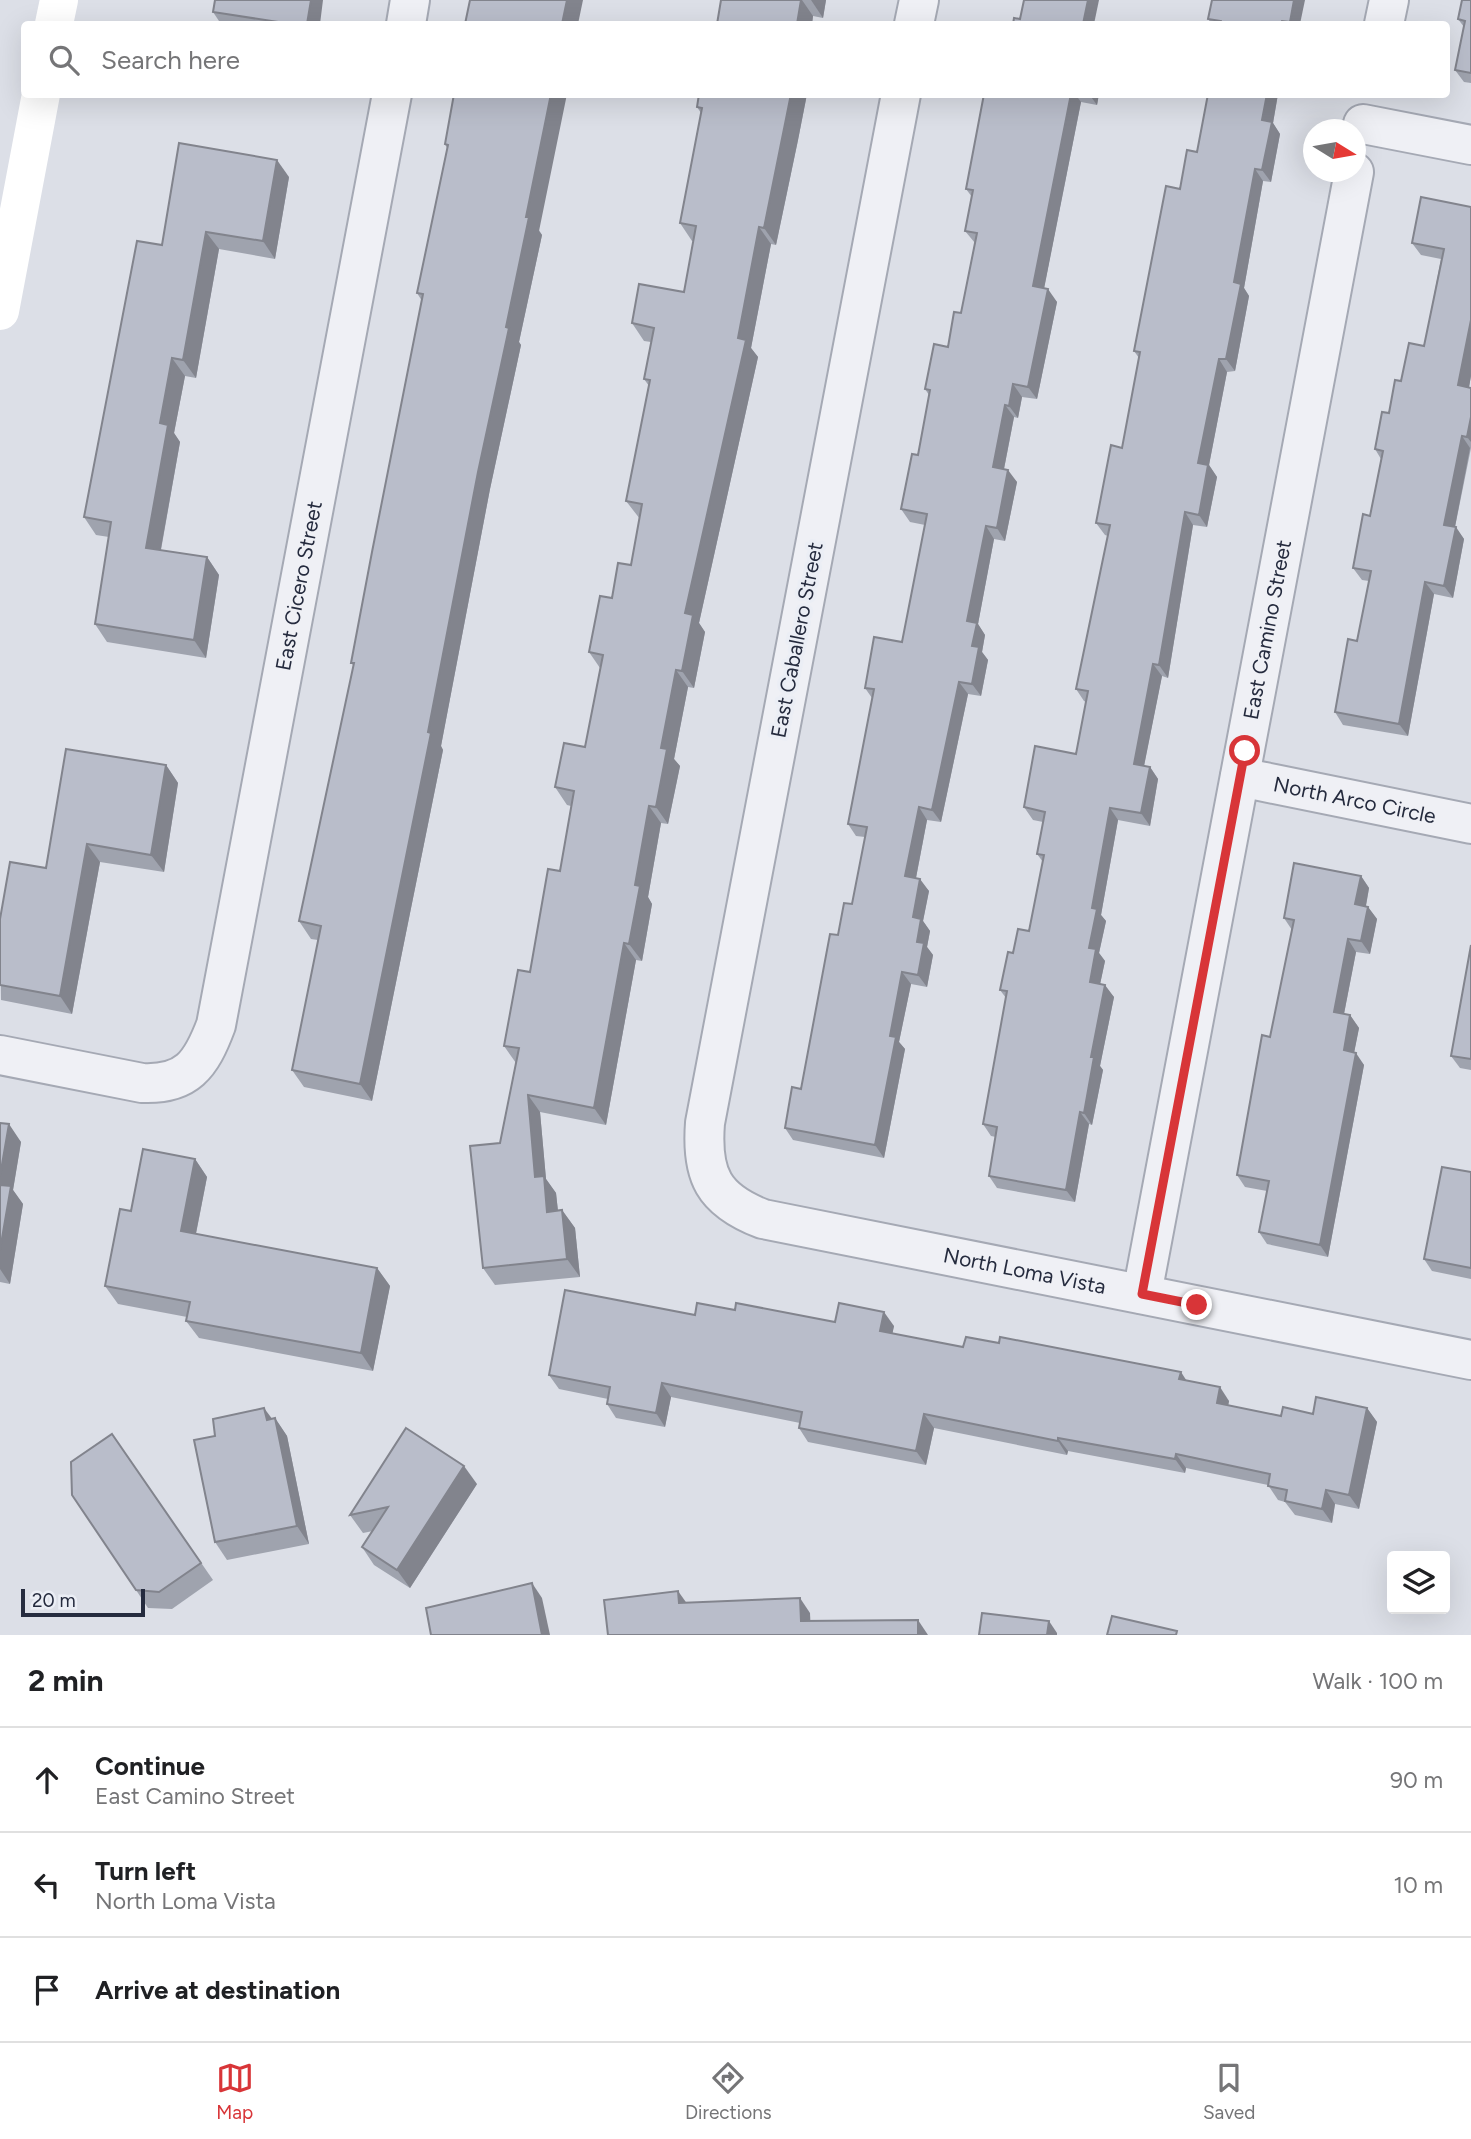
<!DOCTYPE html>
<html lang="en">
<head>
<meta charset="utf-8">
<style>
	body { margin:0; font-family:Figtree,sans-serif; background:#f6f6f6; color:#202124 }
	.controls { position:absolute; right:21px; bottom:21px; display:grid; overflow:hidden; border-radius:7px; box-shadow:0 7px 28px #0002 }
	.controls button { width:63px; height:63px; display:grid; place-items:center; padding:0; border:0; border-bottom:2px solid #e0e0e0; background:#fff; color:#202124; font:35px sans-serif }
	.compass { position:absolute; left:1303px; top:119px; width:63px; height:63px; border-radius:50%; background:#fff; box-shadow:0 7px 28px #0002; rotate:101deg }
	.scale { position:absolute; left:21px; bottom:18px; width:124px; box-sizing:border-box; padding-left:7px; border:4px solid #252b3e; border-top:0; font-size:19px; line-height:24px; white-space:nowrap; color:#252b3e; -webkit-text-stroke:5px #ebeef5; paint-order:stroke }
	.stop { position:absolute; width:21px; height:21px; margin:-16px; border:5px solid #d83538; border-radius:50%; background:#fff }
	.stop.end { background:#d83538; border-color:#fff; box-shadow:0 2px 7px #0008 }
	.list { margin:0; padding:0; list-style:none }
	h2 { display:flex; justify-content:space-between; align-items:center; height:91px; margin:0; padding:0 28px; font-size:30px }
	h2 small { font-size:23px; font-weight:400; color:#757577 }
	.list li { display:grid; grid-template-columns:46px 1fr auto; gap:21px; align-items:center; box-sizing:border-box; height:105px; padding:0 28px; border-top:2px solid #e0e0e0 }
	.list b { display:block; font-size:26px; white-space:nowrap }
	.list p { margin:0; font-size:23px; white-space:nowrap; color:#757577 }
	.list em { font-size:23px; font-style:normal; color:#757577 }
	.icon { flex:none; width:38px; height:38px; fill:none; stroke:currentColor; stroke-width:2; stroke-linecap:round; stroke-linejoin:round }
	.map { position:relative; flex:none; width:1471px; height:1635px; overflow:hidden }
	.search { position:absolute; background:#fff; box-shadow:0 7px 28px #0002; left:21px; right:21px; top:21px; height:77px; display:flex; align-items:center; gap:18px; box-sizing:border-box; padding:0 24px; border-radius:7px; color:#757577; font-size:26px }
	.sheet { height:406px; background:#fff }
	nav { display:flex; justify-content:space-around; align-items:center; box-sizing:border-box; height:98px; border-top:2px solid #e0e0e0; background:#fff; font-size:19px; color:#757577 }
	nav a { display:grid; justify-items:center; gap:4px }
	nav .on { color:#d83538 }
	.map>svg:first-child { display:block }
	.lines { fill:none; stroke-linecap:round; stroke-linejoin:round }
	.minor-casing { stroke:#a5a9b4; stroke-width:42 }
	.minor { stroke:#eff0f5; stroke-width:38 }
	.secondary { stroke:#fff; stroke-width:38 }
	.wall { fill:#9fa3ae }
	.shaded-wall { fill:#82848d }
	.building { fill:#b9bdca; stroke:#82848d; stroke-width:2 }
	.route { stroke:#d83538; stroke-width:9 }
	.labels { text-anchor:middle; stroke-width:7; stroke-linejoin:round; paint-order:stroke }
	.street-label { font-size:21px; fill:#252b3e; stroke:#ebeef5 }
</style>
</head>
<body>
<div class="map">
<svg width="1471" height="1635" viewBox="0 0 1471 1635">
	<rect width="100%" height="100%" fill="#dcdfe7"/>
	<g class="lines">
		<g class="minor-casing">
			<g id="minor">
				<path d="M406,24l4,-24"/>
				<path d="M914,24l5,-24"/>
				<path d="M1384,24l5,-24"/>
				<path id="s1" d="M901,94l-196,1029c-4,52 8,77 58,96l708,141"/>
				<path d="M1363,124l108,21"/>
				<path id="s2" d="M1240,777l231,47"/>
				<path id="s3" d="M0,1055l142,28c45,2 59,-18 74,-58l176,-931"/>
				<path id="s4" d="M1142,1294l212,-1122"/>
			</g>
		</g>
		<use href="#minor" class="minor"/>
		<g class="secondary">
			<path d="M54,24l5,-24"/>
			<path d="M0,311l41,-217"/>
		</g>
	</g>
	<g class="wall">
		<path d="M721,0h105l-3,18 -10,-2 -1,8h-95z"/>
		<path d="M1212,0l88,24h-88l-4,-5z"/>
		<path d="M1471,0v83l-7,-1 -9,-12 9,-43 -6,-8z"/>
		<path d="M213,12l107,12h-99z"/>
		<path d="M454,94l88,141 -23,107 2,3 -31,144 -49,257 2,4 -71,351 -68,-14 -12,-17 26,-130 -7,-1 -12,-18 55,-255 -3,-3 71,-362 -5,-8 30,-145 -2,-4z"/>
		<path d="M699,94h108l-9,46 -22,105 -5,-1 -20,104 7,9 -59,266 6,9 -11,56 -6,-1 -14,72 6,7 -12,58 -7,-1 -13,74 4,7 -10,57 -6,-1 -30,165 -66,-13 6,67 10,14 2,18 4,-1 13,18 5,49 -85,8 -12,-17 17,-125 16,-80 -12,-17 26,-74 30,-101 11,-65 -4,-1 -12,-18 30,-40 15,-79 -11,-16 23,-54 19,-33 9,-46 -14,-18 23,-115 -5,-7 7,-37 -7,-1 -12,-18 52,-31 10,-51h-2l-12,-18 21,-110 -4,-6z"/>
		<path d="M984,94h115l-2,11 -16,-3 -37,186 13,14 -20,97 -15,-2 -4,21 -4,-1 -10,52 13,13 -12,59 -11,-2 -16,85 7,11 -3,17 6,8 -7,36 -13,-2 -27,128 -14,-2 -11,58 13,13 -6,30 7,10 -3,16 6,8 -6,32 -16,-3 -12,58 6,7 -21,109 -91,-18 -8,-12 16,-39 37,-154 14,-31 13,-67 -9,-1 -8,-12 24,-126 -7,-10 37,-46 23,-117 -15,-3 -9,-13 17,-54 11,-60 -4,-6 23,-42 13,-34 14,-70 -10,-12 7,-34 -6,-8z"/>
		<path d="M1208,94h70l-5,29 7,11 -9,48 -8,-1 -19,107 5,8 -14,75 -8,1 -18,93 8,12 -10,50 -14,-2 -25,153 -6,-2 -18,90 6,1 8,12 -8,47 -32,-6 -17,95 5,6 -7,32 6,8 -5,23 14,13 -14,69 3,4 -11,55 -3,-1 -14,78 -78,-14 -8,-12 7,-39 -5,-1 -8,-12 23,-126 -6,-8 13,-37 16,-22 14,-69 -6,-8 6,-32 -10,-2 -9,-13 52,-53 10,-52 -2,-1 -8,-12 32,-153 -3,-1 -9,-12 26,-75 17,-90 -5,-7 46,-162 17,-37z"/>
		<path d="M289,177l-14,82 -56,-10 -23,129 -11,-2 -11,57 6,9 -19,108 46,7 12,18 -13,83 -99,-16 -12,-18 14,-87 -13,-2 -12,-18 78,-272z"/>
		<path d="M1471,207v169l-2,11 2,1v60l-16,79 9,12 -11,59 -19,-4 -26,142 -65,-11 -8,-13 22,-71 12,-60 -7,-1 -9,-12 17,-52 11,-57 -6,-10 14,-36 35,-67 17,-87 -20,-4 -9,-12z"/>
		<path d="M166,765l12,18 -14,89 -64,-10 -28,152 -71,-14 -1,-81 46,-51z"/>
		<path d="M1361,876l8,12 -3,18 2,1 9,12 -7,35 -14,-2 -12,62 6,1 9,13 -5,25 10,12 -36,192 -61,-13 -8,-12 8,-41 -22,-4 -8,-12 33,-138 22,-107 -8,-12z"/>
		<path d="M1471,945v125l-11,-2 -9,-12z"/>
		<path d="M0,1123l21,19 -8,48 10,14 -13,80 -10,-2z"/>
		<path d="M195,1159l12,18 -11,57 181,34 13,18 -17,85 -174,-33 -13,-17 1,-4 -69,-13 -13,-18 26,-75z"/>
		<path d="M1471,1172v107l-39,-8 -8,-12z"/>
		<path d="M735,1310l100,12 59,4 -2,8 71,13 224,34 42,20 -1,4 53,11 86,-8 10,14 -18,87 -24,-5 -3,19 -37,-8 -10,-13 -7,-2 -10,-15 -82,-17 -1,5 -117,-22 -1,4 -133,-27 -8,37 -118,-23 -9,-14 1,-5 -129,-26 -6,30 -49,-9 -9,-14 1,-5 -49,-10 -10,-14 146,-60z"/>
		<path d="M275,1418l12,18 22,108 -82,16 -12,-18v-106z"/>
		<path d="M112,1434l101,146 -41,29 -24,-1 -12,-18z"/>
		<path d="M477,1484l-67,104 -36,-23 -12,-18 11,-16 -10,2 -13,-18z"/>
	</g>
	<g class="shaded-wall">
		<path d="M311,0h12l-3,24h-13z"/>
		<path d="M567,0h16l-5,24h-16z"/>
		<path d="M801,0h1l11,16 -1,8h-15z"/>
		<path d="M811,0h15l-3,18z"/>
		<path d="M1088,0h11l-5,24h-11z"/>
		<path d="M1294,0h11l-5,24h-9l-1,-2z"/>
		<path d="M551,94h16l-28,137 3,4 -23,107 2,3 -31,144 -49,257 2,4 -71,351 -12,-17 166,-867z"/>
		<path d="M791,94h16l-9,46 -22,105 -12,-17z"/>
		<path d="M1071,94h4l6,8 -39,197 -9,-13z"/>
		<path d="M1089,94h10l-2,11z"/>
		<path d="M1267,94h11l-5,29 7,11 -9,48 -9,-12v-50z"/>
		<path d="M277,160l12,17 -14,82 -12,-18z"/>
		<path d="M1255,169l8,12 -19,107 5,8 -14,75 -9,-12 8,-77z"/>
		<path d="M759,227l12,17 -20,104 7,9 -59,266 6,9 -11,56 -12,-17 3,-58z"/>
		<path d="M206,232l13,17 -23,129 -13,-18z"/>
		<path d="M1048,289l9,13 -20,97 -9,-12z"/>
		<path d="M1471,320v56l-4,22 -9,-13z"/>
		<path d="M172,358l13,18 -11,57 6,9 -22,123 -12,-17 14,-125z"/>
		<path d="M1219,359l8,13 -18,93 8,12 -10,50 -8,-12 -1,-52z"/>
		<path d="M1013,384l9,13 -4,21 -9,-12z"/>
		<path d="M1005,405l9,12 -12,62 -9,-12z"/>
		<path d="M1471,417v25l-4,-5z"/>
		<path d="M1462,436l8,12 -17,89 -9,-12z"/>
		<path d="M1008,470l9,12 -12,59 -8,-13z"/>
		<path d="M1185,512l8,13 -25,153 -9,-13z"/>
		<path d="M986,526l8,13 -16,85 7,11 -3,17 6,8 -7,36 -9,-12v-38l-5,-25z"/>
		<path d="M1456,527l8,12 -11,59 -9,-12z"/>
		<path d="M207,557l12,18 -13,83 -12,-18z"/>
		<path d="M1425,582l9,12 -26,142 -9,-12z"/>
		<path d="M1153,664l9,12 -20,100 -8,-12z"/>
		<path d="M676,670l12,17 -14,72 6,7 -12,58 -12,-17 5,-59z"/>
		<path d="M959,682l9,12 -27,128 -9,-12z"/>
		<path d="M166,765l12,18 -14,89 -13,-17z"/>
		<path d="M1150,767l8,12 -8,47 -9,-13z"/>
		<path d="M649,806l12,17 -13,74 4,7 -10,57 -13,-17 6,-59z"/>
		<path d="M919,807l8,13 -13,68 -9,-12z"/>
		<path d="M1110,808l8,12 -17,95 5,6 -7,32 6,8 -7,33 -8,-12 -1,-34 3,-40z"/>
		<path d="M87,844l13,18 -28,152 -12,-18z"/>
		<path d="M1361,876l8,12 -5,28 -9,-12z"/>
		<path d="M920,879l9,12 -6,30 7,10 -3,16 6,8 -6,32 -9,-12 -1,-33 -4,-25z"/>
		<path d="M1368,907l9,12 -7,35 -9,-13z"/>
		<path d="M1348,939l8,13 -14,72 -8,-12z"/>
		<path d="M624,943l12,17 -30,165 -12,-17z"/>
		<path d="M902,972l9,12 -12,58 6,7 -21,109 -9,-13 15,-109z"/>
		<path d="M1105,985l9,12 -14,69 3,4 -11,55 -8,-12 7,-56z"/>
		<path d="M1350,1015l9,13 -7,35 -8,-13z"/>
		<path d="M1356,1053l8,12 -36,192 -8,-12z"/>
		<path d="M528,1095l12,17 6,67 10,14 4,37 -13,-18 -12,-35z"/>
		<path d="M1080,1112l9,12 -14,78 -9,-12z"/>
		<path d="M9,1124l12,18 -8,48 10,14 -13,80 -10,-15v-93z"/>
		<path d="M195,1159l12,18 -14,71 -12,-17z"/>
		<path d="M562,1210l13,18 5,49 -13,-18z"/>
		<path d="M377,1268l13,18 -17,85 -12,-18z"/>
		<path d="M884,1312l10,14 -4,19 -10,-14z"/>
		<path d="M1181,1372l9,14 -11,-7z"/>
		<path d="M662,1383l9,14 -6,30 -9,-14z"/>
		<path d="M1220,1387l9,14 -3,16 -9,-14z"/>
		<path d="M264,1408l12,16 -1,-6 12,18 22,108 -12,-18 -30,-106z"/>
		<path d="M1367,1408l10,14 -18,87 -10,-14z"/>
		<path d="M924,1414l10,14 -8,37 -10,-14z"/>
		<path d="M1058,1438l10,13 -1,4 -9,-14z"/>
		<path d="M1176,1454l10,14 -1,5 -10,-14z"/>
		<path d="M464,1466l13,18 -67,104 -13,-18z"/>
		<path d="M1326,1490l9,14 -3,19 -10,-14z"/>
		<path d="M532,1583l10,15 8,37h-8z"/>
		<path d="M678,1591l10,14 -9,-2z"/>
		<path d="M800,1598l10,15 1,22 -10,-14z"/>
		<path d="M918,1620l10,15h-10z"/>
		<path d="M1049,1621l8,12v2h-10z"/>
	</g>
	<g class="building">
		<path d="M215,0h96l-4,24h-16l-78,-12z"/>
		<path d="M470,0h97l-5,24h-97z"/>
		<path d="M721,0h80l-4,24h-80z"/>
		<path d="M1024,0h64l-5,24h-70l1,-6 6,1z"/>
		<path d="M1212,0h82l-4,22 -8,-1 -1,3h-60v-3l-13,-2z"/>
		<path d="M1462,0h9v73l-16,-3 10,-49 -7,-2z"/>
		<path d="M454,94h97l-25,123h3l-23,110 3,1 -31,144 -50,260 3,1 -71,351 -68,-14 29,-144 -22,-5 55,-258h-3l21,-111 51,-258 -6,-1 31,-148 -3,-1z"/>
		<path d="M699,94h92l-27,134 -5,-1 -21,111 8,2 -61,273 8,2 -11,56 -6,-1 -15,78 6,1 -11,58 -7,-1 -14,79 5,1 -11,58 -5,-1 -30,165 -66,-13 7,82 9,-1 3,36 15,-2 5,49 -84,9 -13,-122 30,-3 19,-95 -15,-2 14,-76 12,2 18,-103 12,2 14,-80 -19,-4 9,-44 21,4 18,-92 -14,-3 11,-56 12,2 6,-35 13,2 11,-61 -16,-3 24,-121 -6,-1 10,-51 -22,-5 7,-39 45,8 12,-66 -16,-3 22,-115 -5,-1z"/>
		<path d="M984,94h87l-38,192 15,3 -20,98 -15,-3 -4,22 -4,-1 -12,62 15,3 -11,58 -11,-2 -19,95 10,2 -5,23 7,1 -7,37 -13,-2 -27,128 -13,-3 -14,69 15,3 -7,38 8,2 -4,23 7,1 -6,32 -16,-3 -12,64 6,1 -21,108 -90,-17 7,-41 9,2 29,-155 8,1 6,-32 8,1 15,-77 -19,-3 26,-135 -9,-1 9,-51 28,5 25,-128 -26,-5 11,-55 6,1 12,-65 -5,-1 9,-45 14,3 6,-35 7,1 16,-80 -12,-2 8,-41 -7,-1z"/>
		<path d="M1208,94h59l-5,26 10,2 -10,48 -7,-1 -21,113 7,2 -15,75h-7l-21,104 10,2 -9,50 -14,-3 -26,153 -6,-1 -19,100 16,3 -9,46 -31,-5 -18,100 5,1 -8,39 7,1 -6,33 15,3 -14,72h3l-10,56 -4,-1 -14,78 -77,-14 8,-49 -14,-3 24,-133 -7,-1 8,-38 5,1 5,-24 11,2 15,-76 -7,-1 8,-42 -21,-5 11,-61 41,8 12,-63 -12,-2 34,-164 -14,-2 15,-78 11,3 18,-96 -6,-1 32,-165 14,3 7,-39 10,2z"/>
		<path d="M179,143l98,17 -14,81 -57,-9 -23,128 -11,-2 -12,65 8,2 -22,123 61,9 -13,83 -99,-16 16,-102 -27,-5 53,-276 25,4z"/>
		<path d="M1421,197l50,10v113l-13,65 13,3v29l-4,20 -5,-1 -18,89 12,2 -12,59 -19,-4 -26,142 -64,-12 13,-73 9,2 14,-70 -18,-3 10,-54 7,2 13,-65 -8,-2 7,-37 7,1 6,-33 6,1 8,-38 15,3 20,-97 -32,-6z"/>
		<path d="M66,749l100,16 -15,90 -64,-11 -27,152 -60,-11v-66l10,-57 36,6z"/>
		<path d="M1294,863l67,13 -6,28 13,3 -7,34 -13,-2 -14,73 16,3 -6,35 12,3 -36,192 -61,-13 10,-51 -32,-6 25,-140 8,2 24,-117 -10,-2z"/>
		<path d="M1471,945v114l-20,-3z"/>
		<path d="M0,1123l9,1 -9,52z"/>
		<path d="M143,1149l52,10 -14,72 196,37 -16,85 -175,-32 4,-19 -85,-16 15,-77 11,2z"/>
		<path d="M1442,1167l29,5v96l-47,-9z"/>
		<path d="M0,1185l11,1 -11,64z"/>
		<path d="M565,1290l130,25 2,-12 38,7 1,-7 99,19 4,-19 45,9 -4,19 83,16 3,-10 33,6 1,-6 181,35 -2,7 41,8 -3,16 64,13 2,-9 30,7 3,-17 51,11 -18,87 -23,-5 -4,19 -37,-8 2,-11 -19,-4 2,-12 -94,-20 -1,5 -117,-21v3l-134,-27 -8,37 -117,-23 3,-16 -140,-29 -6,30 -49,-9 3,-17 -61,-12z"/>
		<path d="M264,1408l3,12 8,-2 22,108 -82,16 -21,-102 21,-4 -2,-17z"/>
		<path d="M406,1428l58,38 -67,104 -35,-23 26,-40 -38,8z"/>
		<path d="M112,1434l89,129 -42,29 -23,-2 -64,-95 -1,-33z"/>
		<path d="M532,1583l10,52h-111l-5,-27z"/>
		<path d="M678,1591l1,12 121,-5 1,23 117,-1v15h-310l-4,-35z"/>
		<path d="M982,1613l67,8 -2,14h-68z"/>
		<path d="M1112,1616l65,15 -1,4h-69z"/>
	</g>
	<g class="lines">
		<path class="route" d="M1197,1305l-55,-11 103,-543"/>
	</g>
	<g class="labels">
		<g class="street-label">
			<text dy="7" stroke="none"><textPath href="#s3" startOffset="695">East Cicero Street</textPath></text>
			<text dy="7" stroke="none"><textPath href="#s4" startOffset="676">East Camino Street</textPath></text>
			<text transform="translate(797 640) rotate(-79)" y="7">East Caballero Street</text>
			<text dy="7" stroke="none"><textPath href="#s2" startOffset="117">North Arco Circle</textPath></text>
			<text dy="7" stroke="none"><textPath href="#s1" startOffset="1438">North Loma Vista</textPath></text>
		</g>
	</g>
</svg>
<div class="controls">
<button><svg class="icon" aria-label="layers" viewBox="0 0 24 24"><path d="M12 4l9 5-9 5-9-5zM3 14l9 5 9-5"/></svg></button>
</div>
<svg class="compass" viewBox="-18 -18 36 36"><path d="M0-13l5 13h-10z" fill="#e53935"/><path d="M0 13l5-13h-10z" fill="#757577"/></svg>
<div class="scale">20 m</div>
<div class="stop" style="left:1245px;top:751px"></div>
<div class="stop end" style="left:1197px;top:1305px"></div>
<div class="search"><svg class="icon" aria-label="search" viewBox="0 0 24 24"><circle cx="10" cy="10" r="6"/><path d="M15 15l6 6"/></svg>Search here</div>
</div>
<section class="sheet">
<h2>2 min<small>Walk · 100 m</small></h2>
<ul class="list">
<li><svg class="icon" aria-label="ahead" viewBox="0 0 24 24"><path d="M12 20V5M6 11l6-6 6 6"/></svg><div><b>Continue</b><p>East Camino Street</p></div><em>90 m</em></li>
<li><svg class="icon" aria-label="left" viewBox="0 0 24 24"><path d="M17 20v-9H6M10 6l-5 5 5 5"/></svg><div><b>Turn left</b><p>North Loma Vista</p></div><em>10 m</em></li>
<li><svg class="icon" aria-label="arrive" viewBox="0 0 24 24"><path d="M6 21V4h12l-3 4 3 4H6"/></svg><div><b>Arrive at destination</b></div></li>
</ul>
</section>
<nav>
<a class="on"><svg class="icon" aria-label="map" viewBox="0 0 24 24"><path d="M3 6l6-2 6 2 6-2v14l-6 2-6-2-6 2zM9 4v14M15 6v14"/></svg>Map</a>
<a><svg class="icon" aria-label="directions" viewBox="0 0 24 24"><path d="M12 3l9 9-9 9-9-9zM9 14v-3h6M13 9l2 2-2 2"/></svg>Directions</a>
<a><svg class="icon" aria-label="saved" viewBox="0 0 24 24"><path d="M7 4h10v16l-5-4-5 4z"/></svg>Saved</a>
</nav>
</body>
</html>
